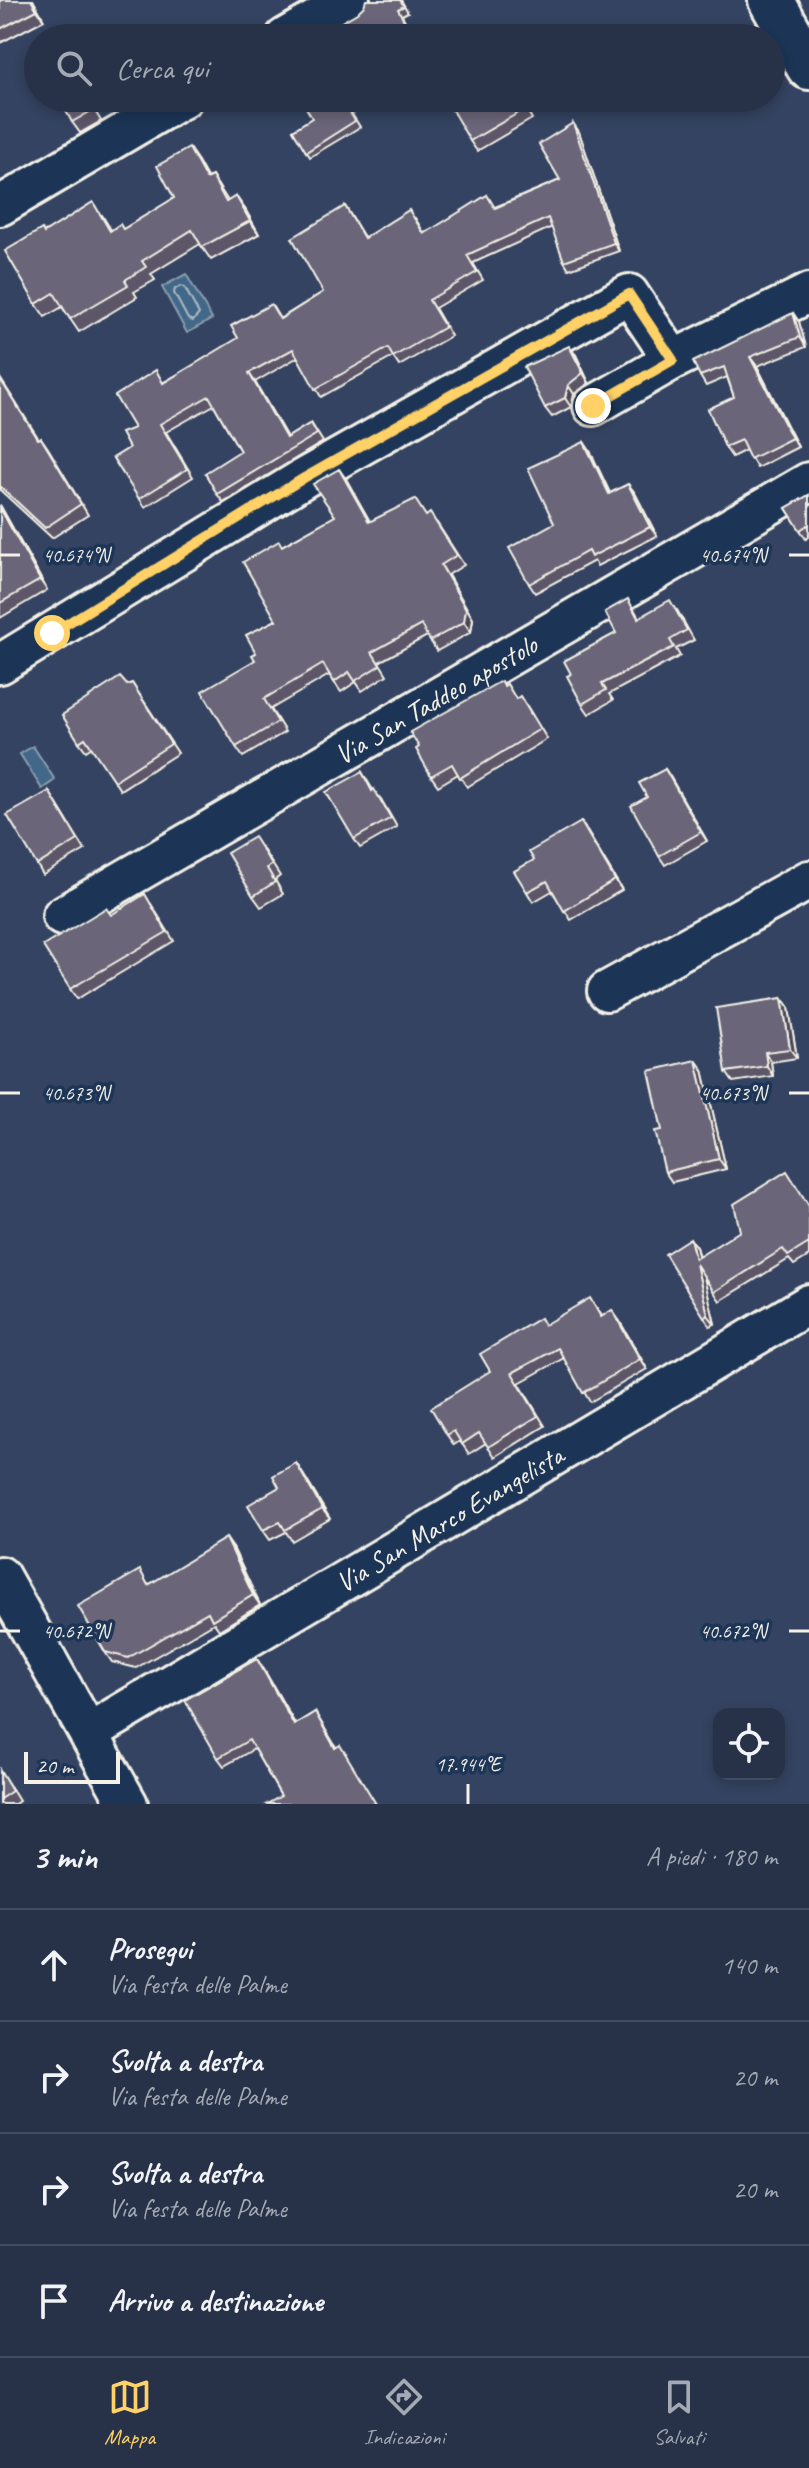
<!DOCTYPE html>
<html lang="it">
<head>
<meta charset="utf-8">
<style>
	body { margin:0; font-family:Caveat,sans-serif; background:#333e53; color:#f1f3f6 }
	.controls { position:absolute; right:24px; bottom:24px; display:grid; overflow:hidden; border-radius:16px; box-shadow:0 4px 12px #0003 }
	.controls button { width:72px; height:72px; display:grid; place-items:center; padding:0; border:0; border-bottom:2px solid #434d61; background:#273249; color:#f1f3f6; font:40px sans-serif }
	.scale { position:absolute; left:24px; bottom:20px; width:96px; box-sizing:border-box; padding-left:8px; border:4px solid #f4f1e8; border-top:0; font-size:22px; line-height:28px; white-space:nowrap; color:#f4f1e8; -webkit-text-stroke:6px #1d3557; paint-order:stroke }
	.stop { position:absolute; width:24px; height:24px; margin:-18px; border:6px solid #ffd166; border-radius:50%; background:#fff }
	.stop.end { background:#ffd166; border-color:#fff; box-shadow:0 2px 8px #0008 }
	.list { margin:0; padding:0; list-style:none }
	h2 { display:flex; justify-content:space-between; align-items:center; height:104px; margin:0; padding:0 32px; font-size:34px }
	h2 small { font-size:26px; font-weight:400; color:#a4aab4 }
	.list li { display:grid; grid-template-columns:52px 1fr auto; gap:24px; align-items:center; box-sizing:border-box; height:112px; padding:0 32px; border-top:2px solid #434d61 }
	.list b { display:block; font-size:30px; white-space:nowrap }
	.list p { margin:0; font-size:26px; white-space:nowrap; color:#a4aab4 }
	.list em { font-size:26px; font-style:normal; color:#a4aab4 }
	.icon { flex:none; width:44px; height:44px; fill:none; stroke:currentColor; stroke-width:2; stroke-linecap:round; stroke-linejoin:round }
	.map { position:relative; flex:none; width:809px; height:1804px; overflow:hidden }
	.search { position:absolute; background:#273249; box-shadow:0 4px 12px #0003; left:24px; right:24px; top:24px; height:88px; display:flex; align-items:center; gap:20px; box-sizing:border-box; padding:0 28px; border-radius:44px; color:#a4aab4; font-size:30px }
	.sheet { height:552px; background:#273249 }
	nav { display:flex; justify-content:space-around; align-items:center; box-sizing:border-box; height:112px; border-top:2px solid #434d61; background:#273249; font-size:22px; color:#a4aab4 }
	nav a { display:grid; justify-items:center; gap:4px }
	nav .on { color:#ffd166 }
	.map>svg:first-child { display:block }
	.water { fill:#426889; stroke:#899faf; stroke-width:2 }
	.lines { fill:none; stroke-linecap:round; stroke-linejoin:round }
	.shore { stroke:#adbac2; stroke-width:2 }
	.street-casing { stroke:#f4f1e8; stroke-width:44 }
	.secondary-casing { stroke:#f4f1e8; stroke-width:50 }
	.street { stroke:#1d3557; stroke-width:38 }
	.secondary { stroke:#1d3557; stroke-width:44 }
	.wall { fill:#5b5767; stroke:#f4f1e8; stroke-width:2 }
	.shaded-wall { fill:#4a4754; stroke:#f4f1e8; stroke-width:2 }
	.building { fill:#6a6578; stroke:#f4f1e8; stroke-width:2 }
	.route { stroke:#ffd166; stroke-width:10 }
	.ticks { fill:none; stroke:#f4f1e8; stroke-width:3 }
	.labels { text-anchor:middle; stroke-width:7; stroke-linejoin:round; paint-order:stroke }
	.street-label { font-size:28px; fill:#f4f1e8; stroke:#1d3557 }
	.ticks-label { font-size:20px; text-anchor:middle; fill:#f4f1e8; stroke:#1d3557; stroke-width:7; stroke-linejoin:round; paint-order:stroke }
</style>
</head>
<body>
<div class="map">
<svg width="809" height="1804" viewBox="0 0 809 1804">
	<rect width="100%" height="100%" fill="#344361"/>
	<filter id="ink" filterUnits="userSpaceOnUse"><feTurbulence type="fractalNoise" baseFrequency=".0125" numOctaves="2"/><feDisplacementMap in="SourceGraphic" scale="16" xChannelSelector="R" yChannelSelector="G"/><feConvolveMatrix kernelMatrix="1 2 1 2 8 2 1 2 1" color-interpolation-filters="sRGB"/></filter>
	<g filter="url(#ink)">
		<g class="water">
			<path d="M186,274l26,45 -25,14 -25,-46z"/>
			<path d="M33,746l22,34 -13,9 -22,-35z"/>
		</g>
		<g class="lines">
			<path class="shore" d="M181,286l4,2 14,26 -6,7 -5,-2 -14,-26 1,-4z"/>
			<g class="street-casing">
				<g id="street">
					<path d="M285,38l65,-38"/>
					<path d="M0,206l183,-108"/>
					<path d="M593,406l80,-46 136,-67"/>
					<path d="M0,664l304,-186 325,-184 44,66"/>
					<path id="s1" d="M62,916l747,-434"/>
					<path d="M607,991l202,-111"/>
					<path d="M0,1576l128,228"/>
					<path id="s2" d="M90,1732l719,-428"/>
				</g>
			</g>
			<g class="secondary-casing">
				<path id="secondary" d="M771,0l38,67"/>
			</g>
			<use href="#street" class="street"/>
			<use href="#secondary" class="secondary"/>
		</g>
		<g class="wall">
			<path d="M0,0h33l11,20 -44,23z"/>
			<path d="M401,0l7,12 -6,3 12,23h-100z"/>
			<path d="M59,98h28l14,23 -21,12 -8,-11z"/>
			<path d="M314,98h35l-5,3 16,26 -50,30 -17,-27 19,-12z"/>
			<path d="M520,98l12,21 -55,32 -7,-10z"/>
			<path d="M573,123l6,9 40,119 -50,18 -5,-8 -12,-34 -79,36 10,17 -48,28 16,28 -52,30 -6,-9 -72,40 -23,-40 -43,25 32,56 24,-15 12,19 -100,60 -6,-8 23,-43 -26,-46 -48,27 27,45 -48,30 -32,-49 16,-10 5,-20 30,-46 117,-64 42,-26 22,-86 19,31 51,-19 9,15 71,-26 65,-27z"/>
			<path d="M189,148l18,30 5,-2 16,25 17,8 14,25 -48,26 -11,-16 -49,30 4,6 -21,12 3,5 -58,35 -17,-25 -17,10 -9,-13 8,-72 58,-17 9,15 13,-1 50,-31z"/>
			<path d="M793,313l6,9 7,25 -49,19 41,81 -41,21 -11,-18 -14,7 -7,-10 9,-50 -7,-20 -21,9 -6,-10z"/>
			<path d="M576,355l13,28 -15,11 -3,13 -19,10 -7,-9z"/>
			<path d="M0,378l39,61 2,-1 7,10 40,67 -36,23 -52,-48z"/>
			<path d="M584,442l6,9 20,42 18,-9 7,9 22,43 -60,30 -3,-5 -59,32 -6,-9 25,-61z"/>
			<path d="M346,479l24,43 57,-6 10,7 27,42 -16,10 25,44 -2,13 -34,19 -10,-15 -48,26 8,13 -25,16 -6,-9 -15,10 -12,-17 -58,34 14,23 -42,25 -7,-10 20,-94 20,-33 7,-75 52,-29z"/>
			<path d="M809,495v42l-3,2 -20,-31z"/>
			<path d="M0,505l47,85 -47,28z"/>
			<path d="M634,609l5,9 38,-8 17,30 -18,9 4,7 -71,38 4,6 -24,14 -7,-10 34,-71z"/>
			<path d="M132,683l46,70 -58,37 -28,-43 -6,4 -7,-9 48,-57z"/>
			<path d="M504,686l12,12 11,8 20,33 -80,48 -9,-13 -20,12 -7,-10z"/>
			<path d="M665,769l42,72 -42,24 -6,-9 -12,-59z"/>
			<path d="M362,772l11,18 8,9 16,28 -37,21 -6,-9z"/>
			<path d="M49,791l36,59 -42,25 -6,-10z"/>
			<path d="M581,822l41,68 -51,30 -19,-29 -19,11 -6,-10 7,-32z"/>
			<path d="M262,848l18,28 -5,4 8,14 -22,13 -8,-11z"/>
			<path d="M151,904l23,37 -97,58 -7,-10 41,-74z"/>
			<path d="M782,998l7,10 8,50 -26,4 2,14 -40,6 -7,-10z"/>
			<path d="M703,1070l23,99 -54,13 -7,-10 -3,-42z"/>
			<path d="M809,1205v51l-15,9 -5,-6 -69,42 -17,-26 12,49 -5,2 -6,-9 -8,-70 3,10z"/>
			<path d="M597,1308l5,8 17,4 28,49 -57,33 -26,-44 -45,25 26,43 -50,31 -9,-14 -17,11 -9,-13 -6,4 -7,-10 43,-64 55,-46z"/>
			<path d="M296,1463l34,56 -38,22 -6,-9 -16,8 -7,-10 16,-43z"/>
			<path d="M233,1548l27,57 -41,25 -5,-7 -78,45 -24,-6 -7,-10 44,-68z"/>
			<path d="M263,1668l32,56 20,-12 21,35 10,6 -65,43 -27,-47 -30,17 -6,-8z"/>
			<path d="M0,1770l19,31 -4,3h-15z"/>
		</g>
		<g class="shaded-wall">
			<path d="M31,0h2l11,20 -7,-10z"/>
			<path d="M573,123l6,9 40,119 -5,-8z"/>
			<path d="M189,148l9,13 17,31 -9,-13z"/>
			<path d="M236,196l9,13 14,25 -9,-13z"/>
			<path d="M793,313l6,9 7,25 -6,-10z"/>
			<path d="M569,346l7,9 13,28 -6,-10z"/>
			<path d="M750,357l7,9 41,81 -6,-9z"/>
			<path d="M249,373l6,9 37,64 -6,-8z"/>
			<path d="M568,385l6,9 -3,13 -6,-9z"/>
			<path d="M584,442l6,9 25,53 -6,-10z"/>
			<path d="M339,469l7,10 30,53 -7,-10z"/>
			<path d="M628,484l7,9 22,43 -7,-9z"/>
			<path d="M0,505l47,85 -7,-10 -40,-72z"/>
			<path d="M441,565l32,54 -2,13 -7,-10z"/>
			<path d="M665,769l6,9 36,63 -6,-9z"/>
			<path d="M581,822l6,9 35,59 -7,-10z"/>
			<path d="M782,998l7,10 8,50 -7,-9z"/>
			<path d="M765,1052l6,10 2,14 -6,-10z"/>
			<path d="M696,1060l7,10 23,99 -7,-10z"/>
			<path d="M690,1238l6,9 5,21 -6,-9z"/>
			<path d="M696,1264l7,9 12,51 -7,-9z"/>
			<path d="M612,1310l7,10 28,49 -7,-10z"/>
			<path d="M296,1463l7,11 27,45 -8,-10z"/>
			<path d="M226,1538l7,10 27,57 -7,-10z"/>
			<path d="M257,1659l6,9 37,65 -6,-8z"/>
		</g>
		<g class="building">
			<path d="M0,0h31l6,10 -37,19z"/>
			<path d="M366,0h34l4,6 -6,3 15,29h-99l43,-25 7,-7z"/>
			<path d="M59,98h27l7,12 -21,12z"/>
			<path d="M314,98h27l14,23 -49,31 -13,-22 19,-12 -8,-14z"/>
			<path d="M445,98h74l6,11 -55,32z"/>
			<path d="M573,123l41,120 -50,18 -16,-43 -81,37 10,17 -48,28 16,27 -52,30 -5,-9 -73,41 -22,-40 -44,24 37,65 25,-15 6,11 -100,60 -12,-21 35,-22 -31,-55 -49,28 27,45 -48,30 -26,-41 16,-10 -8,-15 13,-5 -19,-32 41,-26 7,13 75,-45 -7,-12 40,-22 9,15 43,-27 -31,-54 53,-32 19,32 45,-28 15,24 63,-39 8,13 65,-28 -21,-36z"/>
			<path d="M189,148l17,31 6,-3 14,26 10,-6 14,25 -48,26 -10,-17 -50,31 4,6 -21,13 3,5 -58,34 -16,-26 -18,11 -31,-53 37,-22 2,4 49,-31 17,29 10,-7 3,5 51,-31 -17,-32z"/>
			<path d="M793,313l7,24 -50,20 42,81 -42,21 -9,-19 -16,7 -17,-38 26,-12 -10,-30 -24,9 -7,-14z"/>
			<path d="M569,346l14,27 -15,12 -3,13 -20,10 -21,-41z"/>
			<path d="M0,379l38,60 3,-1 40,66 -36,24 -45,-42z"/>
			<path d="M584,442l25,52 19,-10 22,43 -59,30 -3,-6 -59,33 -20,-36 45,-25 -26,-55z"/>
			<path d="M339,469l30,53 46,-23 11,17 4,-3 27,42 -16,10 25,44 -2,13 -34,19 -9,-16 -49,27 8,13 -25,16 -6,-9 -15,10 -11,-18 -59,35 14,23 -42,25 -34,-56 53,-31 -3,-5 4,-2 -10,-18 30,-15 -33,-58 36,-21 3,5 53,-30 -22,-32z"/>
			<path d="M809,495v32l-1,-2 -8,5 -14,-22z"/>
			<path d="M0,508l40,72 -40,23z"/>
			<path d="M628,599l10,19 32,-18 17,30 -17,10 4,7 -72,37 4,6 -24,14 -15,-28 4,-2 -7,-13 52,-28 -11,-21z"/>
			<path d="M120,677l7,8 5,-2 39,61 -57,37 -29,-43 -6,4 -17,-27z"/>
			<path d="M501,681l3,5 3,-2 9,15 4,-3 20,33 -80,49 -8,-14 -21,12 -15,-27 3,-2 -9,-15z"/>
			<path d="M665,769l36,63 -42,24 -28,-50 16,-9 -8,-14z"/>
			<path d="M362,772l10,19 2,-2 17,29 -37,21 -28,-47z"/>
			<path d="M49,791l29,49 -41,25 -30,-50z"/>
			<path d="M581,822l34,58 -51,31 -17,-30 -20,11 -13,-21 20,-11 -5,-8z"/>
			<path d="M254,837l18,28 -5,3 8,14 -22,14 -26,-43z"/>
			<path d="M145,894l22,38 -97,57 -27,-43 63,-38 5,7z"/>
			<path d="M782,998l8,51 -25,3 2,14 -41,6 -10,-64z"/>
			<path d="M696,1060l23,99 -54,13 -10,-41 7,-1 -13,-59z"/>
			<path d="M787,1171l22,35v37l-21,13 -5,-7 -69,43 -18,-28 12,51 -4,2 -39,-63 25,-16 5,21 45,-28 -6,-27z"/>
			<path d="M590,1298l11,19 11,-7 28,49 -57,34 -25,-45 -46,25 26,43 -50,31 -9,-14 -17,11 -8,-13 -7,4 -16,-27 59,-37 -10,-17 60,-36 4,7z"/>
			<path d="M296,1463l26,46 -37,21 -5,-8 -17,8 -15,-25 31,-18 -6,-11z"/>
			<path d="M226,1538l27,57 -41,25 -4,-8 -80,46 -23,-6 -27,-46 62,-36 8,15z"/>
			<path d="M257,1659l37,66 21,-13 20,36 5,-3 36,59h-109l14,-8 -32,-56 -31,18 -33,-58z"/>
			<path d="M0,1771l12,20 -12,8z"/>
		</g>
	</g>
	<g class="lines" filter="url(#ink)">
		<path class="route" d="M52,633l252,-155 325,-184 44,66 -80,46"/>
	</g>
	<path class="ticks" d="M0,555h20M789,555h20M0,1093h20M789,1093h20M0,1631h20M789,1631h20M468,1784v20"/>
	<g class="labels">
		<g class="street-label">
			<text dy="10" stroke="none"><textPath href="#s1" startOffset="432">Via San Taddeo apostolo</textPath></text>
			<text dy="10" stroke="none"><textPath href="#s2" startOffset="418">Via San Marco Evangelista</textPath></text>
		</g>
	</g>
	<g class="ticks-label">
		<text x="76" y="562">40.674°N</text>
		<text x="733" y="562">40.674°N</text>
		<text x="76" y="1100">40.673°N</text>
		<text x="733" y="1100">40.673°N</text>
		<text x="76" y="1638">40.672°N</text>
		<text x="733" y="1638">40.672°N</text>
		<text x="468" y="1771">17.944°E</text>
	</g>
</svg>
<div class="controls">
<button><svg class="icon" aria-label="locate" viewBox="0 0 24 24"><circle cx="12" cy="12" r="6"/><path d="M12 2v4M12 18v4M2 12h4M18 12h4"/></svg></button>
</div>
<div class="scale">20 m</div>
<div class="stop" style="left:52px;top:633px"></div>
<div class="stop end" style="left:593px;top:406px"></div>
<div class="search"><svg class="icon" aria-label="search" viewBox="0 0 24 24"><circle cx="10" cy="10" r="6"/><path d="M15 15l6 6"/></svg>Cerca qui</div>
</div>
<section class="sheet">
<h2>3 min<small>A piedi · 180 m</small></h2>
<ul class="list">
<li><svg class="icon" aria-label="ahead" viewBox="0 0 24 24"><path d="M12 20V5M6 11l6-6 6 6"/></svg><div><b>Prosegui</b><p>Via festa delle Palme</p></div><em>140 m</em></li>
<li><svg class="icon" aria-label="right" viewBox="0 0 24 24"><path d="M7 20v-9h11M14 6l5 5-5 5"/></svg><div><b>Svolta a destra</b><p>Via festa delle Palme</p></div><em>20 m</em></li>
<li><svg class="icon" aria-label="right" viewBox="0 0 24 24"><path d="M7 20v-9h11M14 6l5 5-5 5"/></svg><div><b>Svolta a destra</b><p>Via festa delle Palme</p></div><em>20 m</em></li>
<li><svg class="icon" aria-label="arrive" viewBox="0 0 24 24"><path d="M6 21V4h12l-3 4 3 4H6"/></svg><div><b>Arrivo a destinazione</b></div></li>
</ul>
</section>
<nav>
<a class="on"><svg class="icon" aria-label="map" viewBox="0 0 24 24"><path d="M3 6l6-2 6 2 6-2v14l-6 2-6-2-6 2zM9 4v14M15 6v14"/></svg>Mappa</a>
<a><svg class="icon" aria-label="directions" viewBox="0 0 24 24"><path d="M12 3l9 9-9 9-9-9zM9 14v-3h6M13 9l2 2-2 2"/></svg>Indicazioni</a>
<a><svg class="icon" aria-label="saved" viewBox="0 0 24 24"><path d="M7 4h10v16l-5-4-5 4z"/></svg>Salvati</a>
</nav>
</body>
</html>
